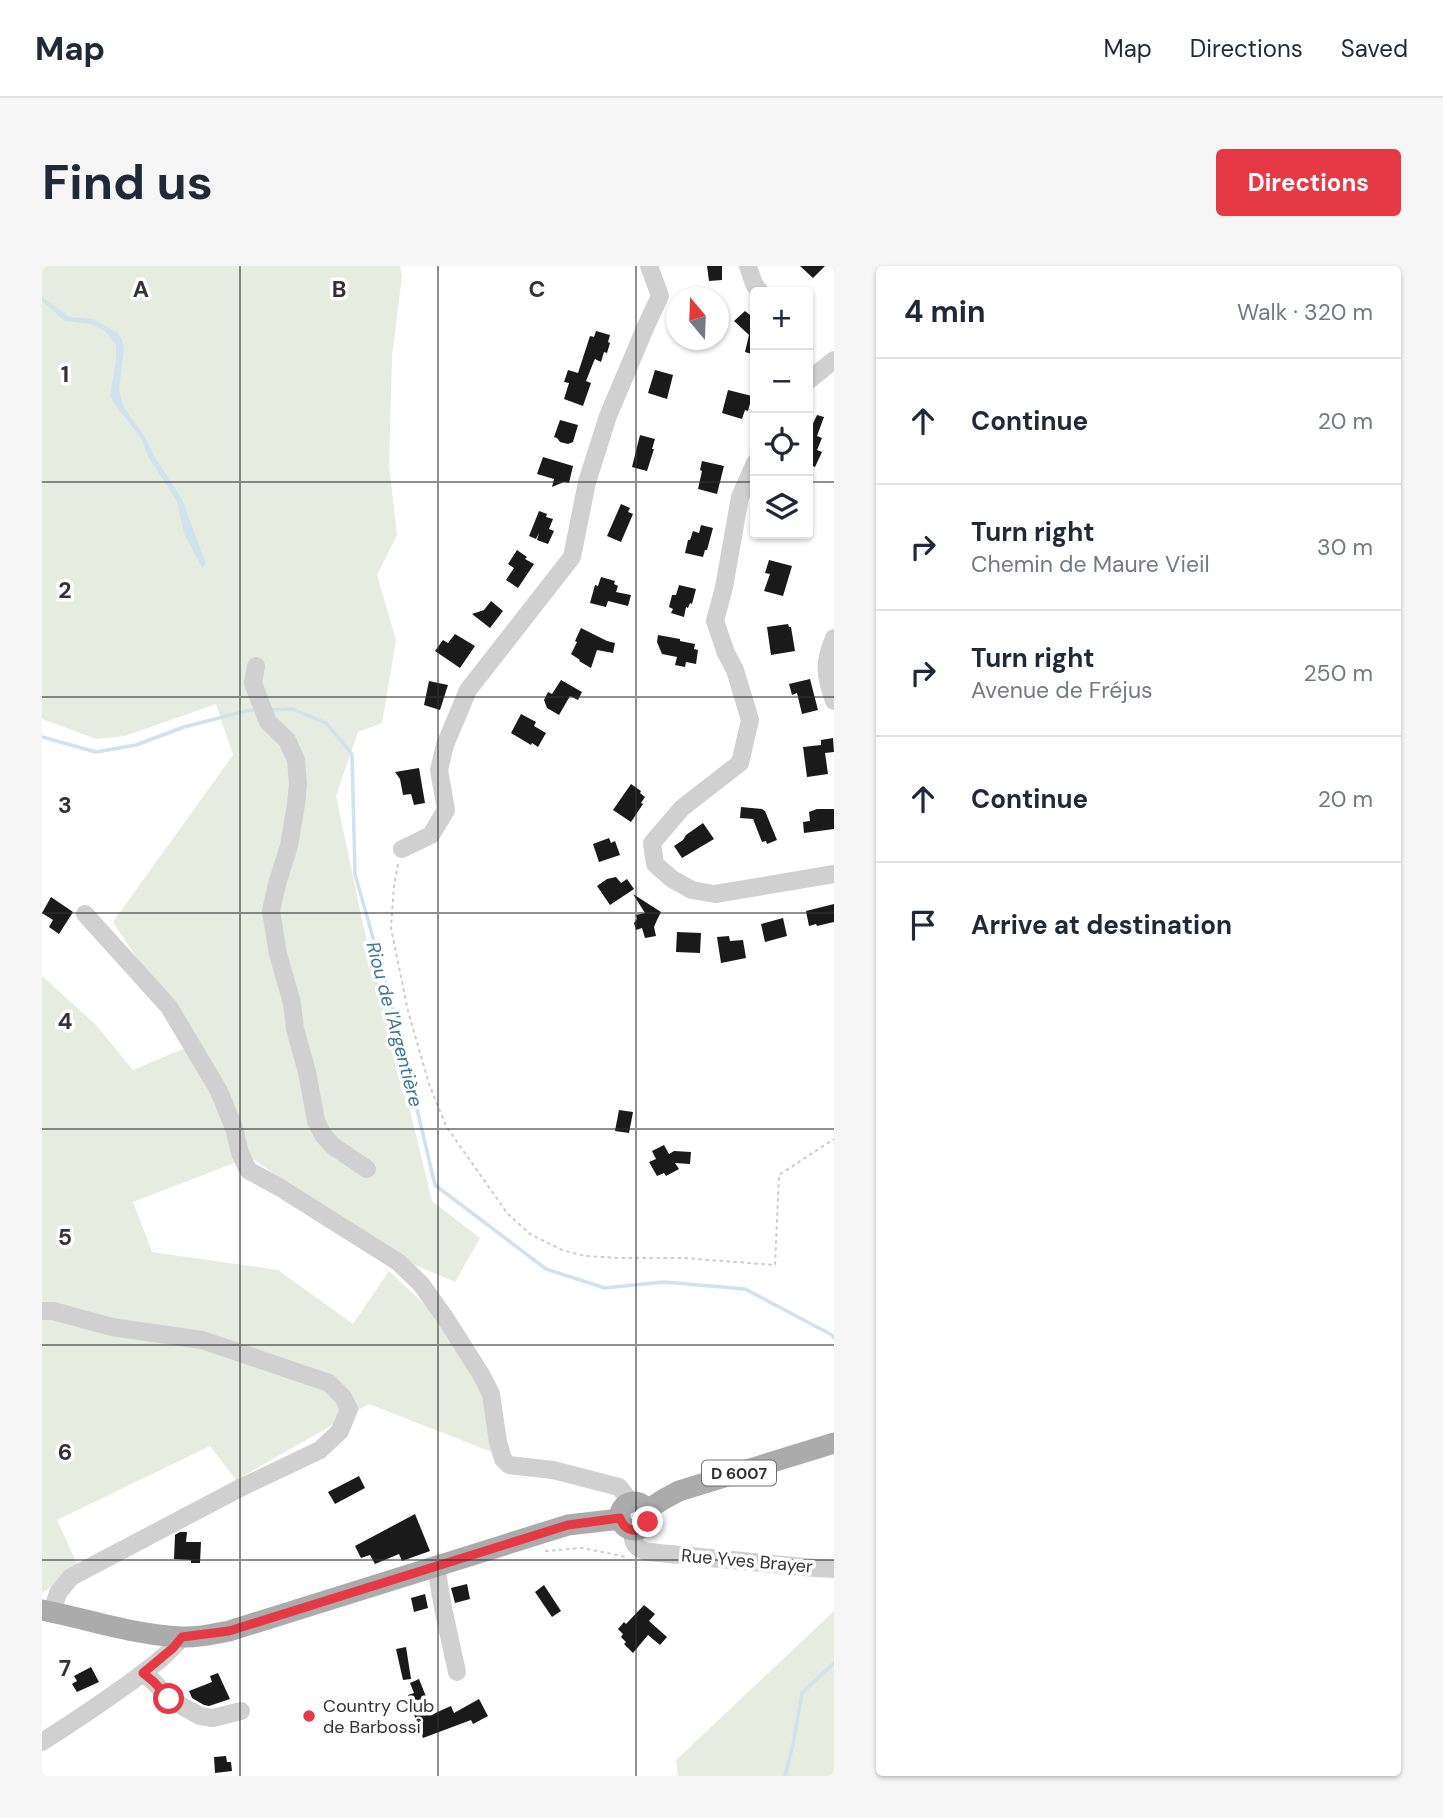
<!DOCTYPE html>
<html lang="en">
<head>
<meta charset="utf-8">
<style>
	body { margin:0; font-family:"DM Sans",sans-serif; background:#f6f6f7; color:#1f2937 }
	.controls { position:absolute; right:21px; top:21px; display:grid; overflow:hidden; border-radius:7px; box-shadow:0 2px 5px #0004 }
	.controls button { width:63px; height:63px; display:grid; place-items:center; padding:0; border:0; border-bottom:2px solid #e0e1e3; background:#fff; color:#1f2937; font:35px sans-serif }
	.compass { position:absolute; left:624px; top:21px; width:63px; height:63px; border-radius:50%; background:#fff; box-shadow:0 2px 5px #0004; rotate:341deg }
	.stop { position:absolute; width:21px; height:21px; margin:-16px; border:5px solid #e63946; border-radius:50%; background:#fff }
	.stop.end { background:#e63946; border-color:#fff; box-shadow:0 2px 7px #0008 }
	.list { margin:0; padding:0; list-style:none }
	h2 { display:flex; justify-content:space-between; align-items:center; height:91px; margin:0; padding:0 28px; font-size:30px }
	h2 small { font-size:23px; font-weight:400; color:#747a83 }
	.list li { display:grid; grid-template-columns:46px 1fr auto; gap:21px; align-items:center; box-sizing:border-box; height:126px; padding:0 28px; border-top:2px solid #e0e1e3 }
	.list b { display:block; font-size:26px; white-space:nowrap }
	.list p { margin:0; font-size:23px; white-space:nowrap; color:#747a83 }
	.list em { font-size:23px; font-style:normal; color:#747a83 }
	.icon { flex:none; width:38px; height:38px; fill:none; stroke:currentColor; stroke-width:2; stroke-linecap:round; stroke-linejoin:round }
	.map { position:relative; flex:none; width:792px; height:1510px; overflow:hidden; border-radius:7px }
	header { display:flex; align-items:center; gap:42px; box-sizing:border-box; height:98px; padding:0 35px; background:#fff; border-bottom:2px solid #e0e1e3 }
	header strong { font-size:33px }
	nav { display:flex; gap:38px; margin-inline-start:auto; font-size:24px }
	.intro { display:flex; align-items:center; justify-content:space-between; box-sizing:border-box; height:168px; padding:0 42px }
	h1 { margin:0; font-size:49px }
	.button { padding:18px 32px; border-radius:7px; background:#e63946; color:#fff; font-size:24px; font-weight:700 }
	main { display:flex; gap:42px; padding:0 42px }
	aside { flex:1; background:#fff; border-radius:7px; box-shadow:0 2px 5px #0004 }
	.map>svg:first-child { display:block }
	.green { fill:#e6ecdf }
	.water { fill:#cfe2ee }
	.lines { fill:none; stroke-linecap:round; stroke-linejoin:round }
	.stream { stroke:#cfe2ee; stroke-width:3.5 }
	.building { fill:#1a1a1a }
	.path { stroke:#cdcdcd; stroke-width:2; stroke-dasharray:3.5 3.5; stroke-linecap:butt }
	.minor { stroke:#d0d0d0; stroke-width:18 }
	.major { stroke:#ababab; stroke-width:21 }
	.route { stroke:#e63946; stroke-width:9 }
	.grid { fill:none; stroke:#333; stroke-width:2; stroke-opacity:0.55 }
	.poi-dot { fill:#e63946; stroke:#fff; stroke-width:2.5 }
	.labels { text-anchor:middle; stroke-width:7; stroke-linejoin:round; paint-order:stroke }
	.shield { fill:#fff; stroke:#707070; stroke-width:2 }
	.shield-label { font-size:16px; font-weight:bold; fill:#333 }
	.street-label { font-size:18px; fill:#333; stroke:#fff }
	.poi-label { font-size:18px; fill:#333; stroke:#fff; text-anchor:start }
	.water-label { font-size:19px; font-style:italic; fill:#3f7597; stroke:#fff }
	.grid-label { font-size:23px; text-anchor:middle; font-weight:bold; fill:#333; stroke:#fff; stroke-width:7; stroke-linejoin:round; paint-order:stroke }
</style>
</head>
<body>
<header>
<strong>Map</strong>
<nav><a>Map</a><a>Directions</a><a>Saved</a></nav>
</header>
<div class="intro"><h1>Find us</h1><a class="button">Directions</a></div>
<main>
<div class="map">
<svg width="792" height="1510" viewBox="0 0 792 1510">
	<rect width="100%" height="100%" fill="#fff"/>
	<g class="green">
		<path d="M0,0h358l2,10 -10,81 -3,107 8,71 -20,40 19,65 -14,83 -24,9 -22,64 27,128 31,121 38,156 48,37 -25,44 -59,-25 -49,-32 -97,-68 -117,45 19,50 126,18 75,54 36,-53 50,47 51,63 17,77 -138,-54 -133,76 -26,-34 -153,74 22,48 -37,25v-617l53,48 38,46 59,-25 -23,-38 -56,-85 120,-167 -17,-51 -91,32 -29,3 -54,-20z"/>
		<path d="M792,1345v165h-156l-2,-16z"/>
	</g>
	<path class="water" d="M0,31l27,20 24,2 25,14 4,7 2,8 -5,41 4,17 22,31 9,19 28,43 24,65 -4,4 -18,-35 -7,-32 -28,-43 -8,-20 -26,-33 -5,-10 6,-34v-16l-11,-14 -13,-7 -27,-3 -23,-20z"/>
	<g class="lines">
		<g class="stream">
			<path d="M229,444l21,-1 34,14 26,31 3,120 40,142 40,169 111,84 59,19 59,-6 81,7 87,46 2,3"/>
			<path d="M0,471l54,15 40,-7 48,-18 66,-17h6"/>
			<path d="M743,1510l8,-31 9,-52 32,-30"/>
		</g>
	</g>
	<g class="building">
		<path d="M665,0h15v14l-13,1z"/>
		<path d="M758,0h25l-12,12z"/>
		<path d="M703,45l10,8v36l-10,-3 4,-17 -15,-14z"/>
		<path d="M554,65l14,4 -2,7 2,1 -3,10 -3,-1 -3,10 -6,-3 -1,2 -8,20 5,2 -8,23 -19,-7 5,-16 -5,-1 4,-12 10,3 12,-37 4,1z"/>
		<path d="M613,104l18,5 -6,24 -19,-6z"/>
		<path d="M686,124l24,6 -4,15 -3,-1 -3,9 -20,-6z"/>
		<path d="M775,149l7,2 -7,19 5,2 -5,12 5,2 -7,15 -4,-2 -3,7v-40h1z"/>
		<path d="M518,154l18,5 -5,17 -5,2 -8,-2 -3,-4 -3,-1z"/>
		<path d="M598,169l15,4 -3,10h2l-7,22 -15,-4z"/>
		<path d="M501,191l30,9 -4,17 -5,-1 -12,5 2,-8 -17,-5z"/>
		<path d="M660,195l22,5 -7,28 -19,-5 4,-18 -2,-1z"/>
		<path d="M579,238l9,4 -2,4 5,2 -12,28 -14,-6z"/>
		<path d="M497,245l8,3 -1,3 7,2 -4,10 5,2 -6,13 -11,-4 2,-7 -3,6 -7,-3z"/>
		<path d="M659,259l12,3 -6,22h-2l-2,7 -18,-4 3,-13h2l3,-9 6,2z"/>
		<path d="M475,284l10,7 -2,2 9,5 -16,24 -12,-8 8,-12 -6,-4z"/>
		<path d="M727,294l23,6 -9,30 -19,-5 6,-17 -5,-1z"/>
		<path d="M559,311l14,4 -1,3 4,2 -2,6 15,3 -3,11 -20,-5 -2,6 -16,-4 5,-18 3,1z"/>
		<path d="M637,319l17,4 -4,15 -2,-1 -2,5 -2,-1 -2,10 -13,-4 2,-4 -4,-2 3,-12h4z"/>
		<path d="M449,335l12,10 -13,17 -18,-14 12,-4z"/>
		<path d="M746,358l1,3h2l4,24 -24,4 -4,-28z"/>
		<path d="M539,362l26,13 8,2 -2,10 -16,-3 -6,18 -12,-7 1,-1 -9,-6 6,-12 -2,-1z"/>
		<path d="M413,368l20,12 -15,22 -25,-17 8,-11 5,3z"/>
		<path d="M616,369l22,4v2l15,3 -1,5 4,1 -2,14 -10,-2 -1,5 -10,-2 2,-8 -15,-3 -5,-12z"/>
		<path d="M768,413l8,31 -16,4 -5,-21 -5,2 -3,-11z"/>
		<path d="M519,414l21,12 -4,8 -8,-4 -11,19 -12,-7 -3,-8 4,-8 4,2z"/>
		<path d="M387,415l19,4 -8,25 -16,-5z"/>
		<path d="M479,448l15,8 -2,4 12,7 -8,14 -6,-4 -1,2 -20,-12z"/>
		<path d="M791,472l1,14 -9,1 3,21 -21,3 -4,-30 18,-2v-5z"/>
		<path d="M377,502l6,35 -11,2 -3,-11 -8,1 -3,-16 -5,-7z"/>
		<path d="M589,518l10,7 -1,2 5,4 -4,6 2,1 -12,18 -18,-12z"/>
		<path d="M699,541l21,2 3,2 12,29 -10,4 -1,-3 -4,1 -9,-23 -13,-1z"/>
		<path d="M775,543h17v20l-30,4 -1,-11 7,-1 -1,-9z"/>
		<path d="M661,557l11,16 -32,19 -8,-12 9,-6 3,-5z"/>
		<path d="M567,572l2,5 4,-2 5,14 -21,7 -6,-18z"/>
		<path d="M574,611l5,6 6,-4 7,10 -24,16 -13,-19 10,-7z"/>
		<path d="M591,628l28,18 -4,8 -3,7 2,9 -11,2 -3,-10 -6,2 -2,-7 3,-4 -1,-4 9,-2z"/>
		<path d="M9,631l22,15 -14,22 -10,-7 4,-7 -11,-7z"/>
		<path d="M792,638v18l-17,4 -1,-2 -7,2 -3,-15z"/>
		<path d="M741,652l4,18 -22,6 -4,-18z"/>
		<path d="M635,666l24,1 -1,20 -24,-1z"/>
		<path d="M687,670l1,5 13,-1 3,18 -25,5 -4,-26z"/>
		<path d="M577,844l14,2 -4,21 -14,-2z"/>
		<path d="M622,879l5,9 5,-3 17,1 -1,12 -15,-1 4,6 -13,7 -2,-3 -7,3 -8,-14 7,-3 -4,-8z"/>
		<path d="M317,1210l6,12 -30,16 -7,-12z"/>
		<path d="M373,1248l15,37 -28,10 -3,-7 -24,10 -5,-9 -9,3 -6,-12z"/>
		<path d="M138,1266h7l-1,10h15l-1,21h-9v-3l-17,-1 1,-24z"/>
		<path d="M425,1318l3,15 -15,4 -4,-15z"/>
		<path d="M502,1319l17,26 -9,6 -17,-25z"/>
		<path d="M383,1328l3,14 -14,4 -3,-14z"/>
		<path d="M602,1339l11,9 -6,7 18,16 -7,8 -12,-10 -15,18 -9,-9 2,-2 -5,-5 2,-3 -5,-5 6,-7 2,2z"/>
		<path d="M364,1381l5,32 -8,1 -7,-31z"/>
		<path d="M49,1401l8,15 -22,10 -5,-8 5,-3 -3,-5z"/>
		<path d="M176,1407l12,26 -21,7 -5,-1 -12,-7 -3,-7 23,-9 -2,-6z"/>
		<path d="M377,1413l14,35 18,-8 3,7 25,-14 9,17 -15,8 -2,-4 -48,18 -13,-34 1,-1 -3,-8 6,-2 -4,-10z"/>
		<path d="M184,1490l1,6h4l1,9 -17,2 -1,-16z"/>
	</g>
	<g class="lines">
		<g class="path">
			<path d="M356,598l-4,22 -3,42 17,83 21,73 17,42 61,87 23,21 32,16 23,6 35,2h64l91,7 4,-90 55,-36"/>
			<path d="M503,1285l38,-3 43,9"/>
		</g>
		<g class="minor">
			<path d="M706,0l6,18 6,8"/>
			<path d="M766,115l26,-21"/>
			<path d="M713,197l-15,34 -16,90 -9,34 11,32 9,17 15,50 -10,43 -58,45 -30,35 3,21 17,15 20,11 23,4 119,-20"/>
			<path d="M792,372c-11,26 -9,37 0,63"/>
			<path d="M214,400l-3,17 15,39 19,18 9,20 2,24 -2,20 -7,42 -12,38 -6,27 7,43 14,49 3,26 12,43 9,49 7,14 10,11 34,23"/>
			<path d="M360,583l29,-14 15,-25 -7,-40 6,-25 23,-55 104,-133 15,-75 21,-66 38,-90 14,-30 -11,-30"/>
			<path d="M43,648l84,93 50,84 15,37 6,25 8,17 31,17 119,75 23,22 25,35 36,57 9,18 7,48 5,17 6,6 44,5 66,17 12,15"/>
			<path d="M0,1045h11l59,16 90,13 127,43 14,14 6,12 -9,22 -20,19 -80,38 -169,89 -13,16 -6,19"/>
			<path d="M590,1265c0,12 5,19 17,21l166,16 19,1"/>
			<path d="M394,1300l7,42 14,64"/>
			<path d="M101,1407l11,9 15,17 31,17 13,2 28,-7"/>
			<path d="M0,1476c30,-19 58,-38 86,-58 19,-14 39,-28 54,-47"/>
		</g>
		<g class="major">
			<circle cx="592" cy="1250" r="14"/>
			<path d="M605,1244l17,-11 15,-8 155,-48"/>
			<path d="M0,1344c45,9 93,25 139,27 16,1 33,-3 48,-6l339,-106 52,-6"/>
		</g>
	</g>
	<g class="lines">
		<path class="route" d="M127,1433l-15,-17 -11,-9 30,-25 9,-11 47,-6 339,-106 52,-7c5,14 19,17 28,4"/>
	</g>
	<path class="grid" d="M198,0v1510M396,0v1510M594,0v1510M0,216h713M766,216h26M0,431h792M0,647h792M0,863h792M0,1079h792M0,1294h792"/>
	<circle class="poi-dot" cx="267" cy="1450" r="7"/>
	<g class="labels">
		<rect class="shield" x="660" y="1194.5" width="74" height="25" rx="5"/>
		<g class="shield-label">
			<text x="697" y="1213">D 6007</text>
		</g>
		<g class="street-label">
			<text transform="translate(705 1295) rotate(5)" y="6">Rue Yves Brayer</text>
		</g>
		<g class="poi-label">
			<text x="281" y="1446">Country Club<tspan x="281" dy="21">de Barbossi</tspan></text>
		</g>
		<g class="water-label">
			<text transform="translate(353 758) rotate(75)" y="7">Riou de l'Argentière</text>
		</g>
	</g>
	<g class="grid-label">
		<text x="99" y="31">A</text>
		<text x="297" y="31">B</text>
		<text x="495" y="31">C</text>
		<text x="23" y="116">1</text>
		<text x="23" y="332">2</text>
		<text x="23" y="547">3</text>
		<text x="23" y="763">4</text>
		<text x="23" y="979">5</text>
		<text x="23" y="1194">6</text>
		<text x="23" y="1410">7</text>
	</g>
</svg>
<div class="controls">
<button>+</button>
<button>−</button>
<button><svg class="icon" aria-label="locate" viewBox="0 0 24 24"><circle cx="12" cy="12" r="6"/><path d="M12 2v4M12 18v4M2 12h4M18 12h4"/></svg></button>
<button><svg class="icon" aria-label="layers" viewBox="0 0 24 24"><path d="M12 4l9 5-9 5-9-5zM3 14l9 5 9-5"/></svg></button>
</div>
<svg class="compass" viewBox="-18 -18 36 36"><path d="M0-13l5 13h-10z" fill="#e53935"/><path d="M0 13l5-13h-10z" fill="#747a83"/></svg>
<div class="stop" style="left:127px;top:1433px"></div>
<div class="stop end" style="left:606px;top:1256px"></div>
</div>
<aside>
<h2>4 min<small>Walk · 320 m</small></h2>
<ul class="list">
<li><svg class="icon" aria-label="ahead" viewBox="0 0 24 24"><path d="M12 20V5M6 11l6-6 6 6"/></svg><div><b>Continue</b></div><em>20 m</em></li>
<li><svg class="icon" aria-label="right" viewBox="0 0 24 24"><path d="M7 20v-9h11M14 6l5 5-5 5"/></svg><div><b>Turn right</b><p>Chemin de Maure Vieil</p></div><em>30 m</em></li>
<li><svg class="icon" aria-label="right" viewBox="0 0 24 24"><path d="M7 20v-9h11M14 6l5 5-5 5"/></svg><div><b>Turn right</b><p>Avenue de Fréjus</p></div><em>250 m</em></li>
<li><svg class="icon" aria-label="ahead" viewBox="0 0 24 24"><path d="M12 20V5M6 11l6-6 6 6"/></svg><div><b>Continue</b></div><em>20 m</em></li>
<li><svg class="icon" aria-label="arrive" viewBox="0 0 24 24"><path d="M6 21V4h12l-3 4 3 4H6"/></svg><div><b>Arrive at destination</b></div></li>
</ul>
</aside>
</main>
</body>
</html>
